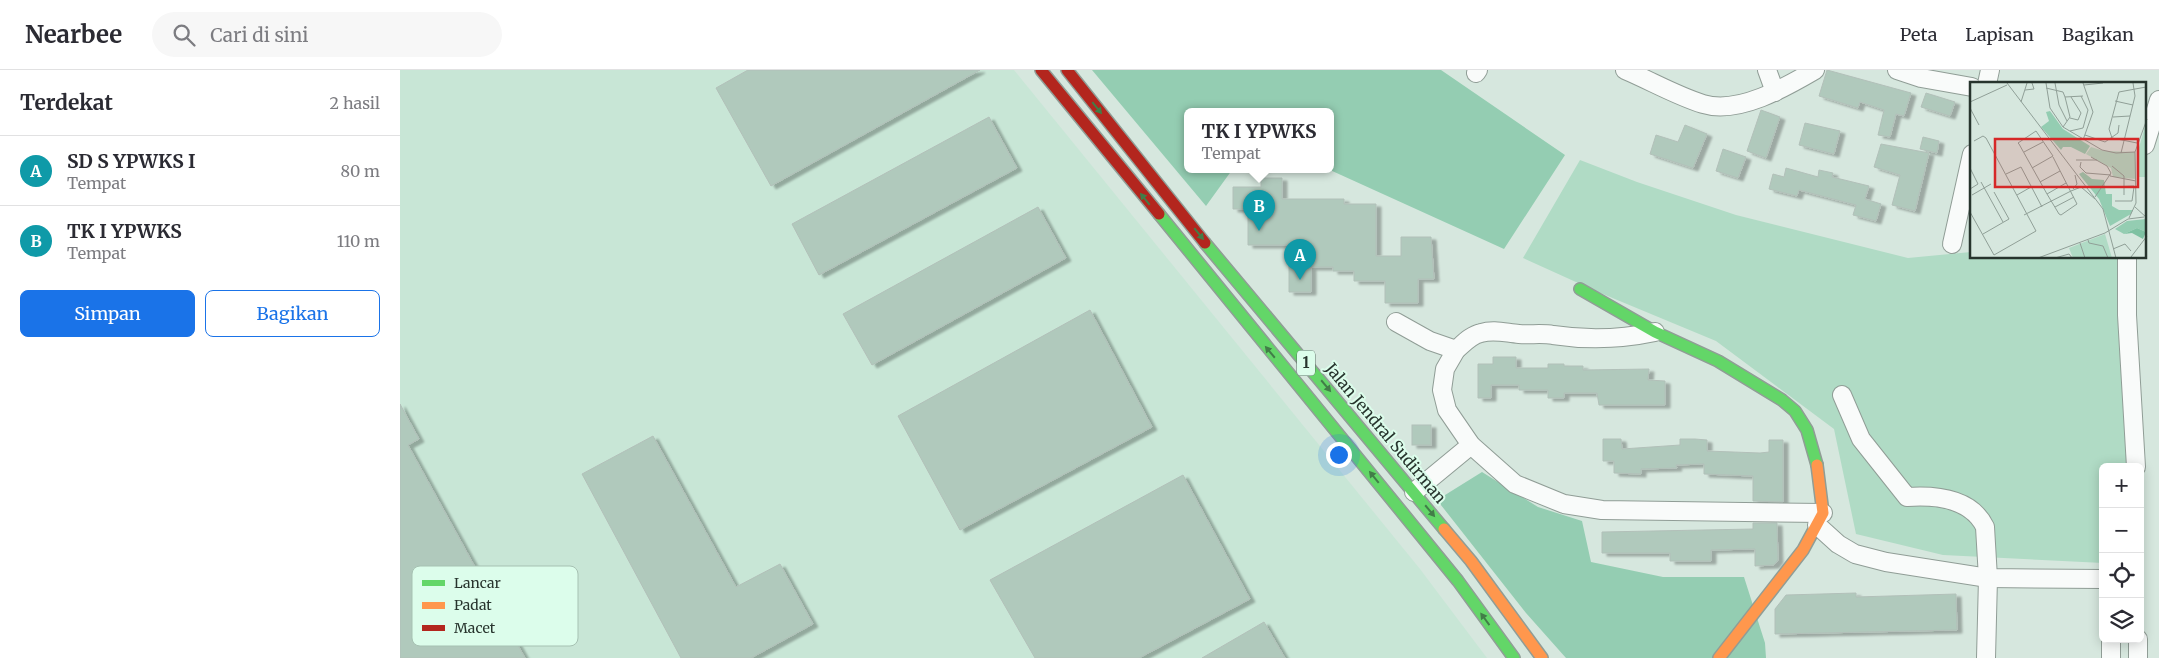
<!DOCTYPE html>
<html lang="id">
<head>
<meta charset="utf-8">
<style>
	body { margin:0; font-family:Merriweather,serif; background:#f7f7f7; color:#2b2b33 }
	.controls { position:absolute; right:15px; bottom:15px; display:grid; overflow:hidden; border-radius:8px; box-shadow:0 2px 12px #0003 }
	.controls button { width:45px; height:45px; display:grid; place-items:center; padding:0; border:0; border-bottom:1px solid #e1e1e2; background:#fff; color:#2b2b33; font:25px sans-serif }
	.you { position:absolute; left:938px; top:384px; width:18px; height:18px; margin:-12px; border:4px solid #fff; border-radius:50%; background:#1a73e8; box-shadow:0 0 0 8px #1a73e833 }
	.badge { display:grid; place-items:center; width:32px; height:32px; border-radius:50%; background:#1a73e8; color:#fff; font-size:16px; font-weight:700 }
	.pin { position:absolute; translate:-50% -41px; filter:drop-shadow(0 1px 2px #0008) }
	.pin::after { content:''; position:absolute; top:26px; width:18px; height:15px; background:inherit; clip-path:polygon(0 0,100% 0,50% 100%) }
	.popup { position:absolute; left:784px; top:38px; width:150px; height:65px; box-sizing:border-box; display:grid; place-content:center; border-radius:8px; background:#fff; filter:drop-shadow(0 1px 4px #0005); font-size:16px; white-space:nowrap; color:#7c7c81 }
	.popup b { font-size:19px; color:#2b2b33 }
	.popup::after { content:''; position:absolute; left:50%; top:100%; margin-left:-10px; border:10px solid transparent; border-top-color:#fff }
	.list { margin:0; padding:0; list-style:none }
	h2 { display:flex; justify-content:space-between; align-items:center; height:65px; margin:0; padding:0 20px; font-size:21px }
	h2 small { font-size:16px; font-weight:400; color:#7c7c81 }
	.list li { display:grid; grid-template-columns:32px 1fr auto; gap:15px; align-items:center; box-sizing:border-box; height:70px; padding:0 20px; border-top:1px solid #e1e1e2 }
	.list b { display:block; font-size:19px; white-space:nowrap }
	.list p { margin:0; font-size:16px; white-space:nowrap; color:#7c7c81 }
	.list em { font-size:16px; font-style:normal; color:#7c7c81 }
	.actions { display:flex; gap:10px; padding:15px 20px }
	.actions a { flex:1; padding:11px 0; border:1px solid #1a73e8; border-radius:8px; text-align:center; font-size:18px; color:#1a73e8 }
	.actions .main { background:#1a73e8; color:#fff }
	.icon { flex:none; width:28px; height:28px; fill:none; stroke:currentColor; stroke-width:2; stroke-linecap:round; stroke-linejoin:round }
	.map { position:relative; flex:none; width:1759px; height:588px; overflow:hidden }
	header { display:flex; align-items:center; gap:30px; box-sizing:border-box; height:70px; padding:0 25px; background:#fff; border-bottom:1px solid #e1e1e2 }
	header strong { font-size:24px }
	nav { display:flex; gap:28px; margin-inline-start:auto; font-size:18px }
	.search { width:350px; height:45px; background:#f7f7f7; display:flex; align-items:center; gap:12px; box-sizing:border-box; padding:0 18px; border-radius:28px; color:#7c7c81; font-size:19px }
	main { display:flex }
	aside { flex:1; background:#fff }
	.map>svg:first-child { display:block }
	.built { fill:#c8e6d6 }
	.green { fill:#b0dbc5 }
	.forest { fill:#94cdb2 }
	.building { fill:#b0c9bc; stroke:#b2c0b9; filter:url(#shadow) }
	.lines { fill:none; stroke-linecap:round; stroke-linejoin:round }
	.street-casing { stroke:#909d96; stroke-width:20 }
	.fast-casing { stroke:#909d96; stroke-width:14 }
	.slow-casing { stroke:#909d96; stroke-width:14 }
	.jam-casing { stroke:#909d96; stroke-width:14 }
	.street { stroke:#f9fbfa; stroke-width:18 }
	.fast { stroke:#63d668; stroke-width:11 }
	.slow { stroke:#ff974d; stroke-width:11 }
	.jam { stroke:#b3261e; stroke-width:11 }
	.oneway { fill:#427d48 }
	.labels { text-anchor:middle; stroke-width:4; stroke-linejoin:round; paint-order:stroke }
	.shield { fill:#dcfdeb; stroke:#5d7066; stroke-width:1 }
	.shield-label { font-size:15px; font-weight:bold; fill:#27342d }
	.street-label { font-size:16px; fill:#27342d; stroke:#dcfdeb }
	.inset-road { fill:none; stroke:#909f97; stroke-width:1 }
	.view { fill:#d62828; fill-opacity:0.15; stroke:#d62828; stroke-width:2.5 }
	.inset-edge { fill:none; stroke:#27342d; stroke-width:2.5 }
	.key { fill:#dcfdeb; stroke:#a6c1b2; stroke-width:1 }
	.key-label { font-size:14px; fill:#27342d }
</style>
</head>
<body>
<header>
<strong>Nearbee</strong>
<div class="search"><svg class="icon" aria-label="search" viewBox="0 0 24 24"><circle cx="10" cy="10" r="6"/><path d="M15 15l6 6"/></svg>Cari di sini</div>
<nav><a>Peta</a><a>Lapisan</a><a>Bagikan</a></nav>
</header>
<main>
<aside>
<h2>Terdekat<small>2 hasil</small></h2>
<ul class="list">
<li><span class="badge" style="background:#0f9aa8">A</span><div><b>SD S YPWKS I</b><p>Tempat</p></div><em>80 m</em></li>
<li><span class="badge" style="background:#0f9aa8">B</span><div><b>TK I YPWKS</b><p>Tempat</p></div><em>110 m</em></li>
</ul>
<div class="actions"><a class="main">Simpan</a><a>Bagikan</a></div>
</aside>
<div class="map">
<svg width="1759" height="588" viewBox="0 0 1759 588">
	<defs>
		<filter id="shadow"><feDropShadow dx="5" dy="3" stdDeviation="1" flood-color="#0004"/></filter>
	</defs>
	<rect width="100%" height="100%" fill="#d6e7de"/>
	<path class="built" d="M0,0h614l406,499 67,89h-1087z"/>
	<path class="green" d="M1180,90l57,22 99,33 172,43 63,-6 1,6h154l5,209h-28v96l-160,-8 -87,-21 -22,-105 -118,-88 -118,-49 -75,-34z"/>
	<g class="forest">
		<path d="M692,0h349l124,85 -61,94 -174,-79v-58h-142v58h44l-26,36z"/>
		<path d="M1082,402l56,35 44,14 9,41 72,15h81l21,66 1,15h-200l-40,-45 -89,-113z"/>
	</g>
	<g class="building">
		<path d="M348,0h232l-209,116 -55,-98z"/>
		<path d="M1427,0l84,23 -7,23 -8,-2 -6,23 -12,-2 6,-25 -24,-8 -2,6 -39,-12z"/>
		<path d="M1526,23l29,9 -5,14 -29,-9z"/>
		<path d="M1361,40l19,7 -14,41 -19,-7z"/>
		<path d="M589,47l28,51 -198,107 -27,-51z"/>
		<path d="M1405,53l35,8 -6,23 -35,-9z"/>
		<path d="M1285,55l22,9 -14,34 -43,-14 6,-19 22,7z"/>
		<path d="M1523,67l16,4 -2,12 -17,-4z"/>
		<path d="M1481,74l48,9 -14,58 -23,-6 8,-30 -26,-8z"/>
		<path d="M1323,79l23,8 -8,21 -22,-7z"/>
		<path d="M1386,98l32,9 1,-7 14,3 -1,4 37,9 -4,13 16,5 -5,17 -23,-6 3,-10 -57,-15 -2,6 -28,-7 4,-15 11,3z"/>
		<path d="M861,108h21v21h62v5h32v52h25v-19h30l3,42h-16v24h-33v-22h-31v-10h-21v-4h-22v25h-22v-47h-41v-36h-15v-22h28z"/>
		<path d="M638,137l28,51 -194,107 -29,-51z"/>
		<path d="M690,240l62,117 -192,103 -62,-114z"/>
		<path d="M1093,287h23v11h32v-4h16v2h19v4l66,-1 -1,11 17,1v24h-66l-2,-12h-33v5h-16v-8h-29v-5h-28v13h-13v-34h15z"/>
		<path d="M0,334l19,35 -11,6 117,213h-125z"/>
		<rect x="1012" y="355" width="19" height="20"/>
		<path d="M253,366l83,151 44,-23 33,60 -62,34h-70l-99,-184z"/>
		<path d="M1203,369h18l1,10 58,-4v-6h15l12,1v11l53,2 9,-1v-12h14v62l-30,-1v-25l-49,-2v-10l-28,1 1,3 -36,1v5l-27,-1v-12h-11z"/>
		<path d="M783,405l67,124 -111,59h-104l-45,-78z"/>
		<path d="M1353,453h24l1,37 -4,5 -19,1v-17l-44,1v11h-41v-8h-68v-21l151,-3z"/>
		<path d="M1456,523v4l100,-3 1,36 -182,4v-25l11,-14z"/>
		<path d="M864,552l21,36h-83z"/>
	</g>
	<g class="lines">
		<g class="street-casing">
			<g id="street">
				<path d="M1225,0c26,11 52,26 78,34 35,11 83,-17 112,-34"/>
				<path d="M1367,0l8,22"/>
				<path d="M1497,0l24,8 51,9"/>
				<path d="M1076,3l2,-3"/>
				<path d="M1587,14l3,-14"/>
				<path d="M1745,75l14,-45"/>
				<path d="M1552,174l20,-90"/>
				<path d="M1727,188v57l9,152"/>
				<path d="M996,252l34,19 26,9c7,-6 15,-15 25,-17 13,-4 25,0 38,1 11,1 23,-1 34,1 33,5 69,4 102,-3"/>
				<path d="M1056,280l-11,19 -3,21 5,20 24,35 44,39 49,20 38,6 221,3"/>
				<path d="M1442,325l19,44 46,58c29,-2 64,1 78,30l3,51 -2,80"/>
				<path d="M1014,422l57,-47"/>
				<path d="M1417,455l21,19 17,10 31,8 102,16 115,1"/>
				<path d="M1738,569v19"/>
				<path d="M1711,588v-19"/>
			</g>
		</g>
		<g class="fast-casing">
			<g id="fast">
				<path d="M759,144l299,367 56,77"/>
				<path d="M805,173l239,286"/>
				<path d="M1180,219l75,43 63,29 64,39 13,11 12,19 10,35"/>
			</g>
		</g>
		<g class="slow-casing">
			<g id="slow">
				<path d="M1044,459l27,32 71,97"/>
				<path d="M1319,588l84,-108 20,-37 -6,-48"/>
			</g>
		</g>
		<g class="jam-casing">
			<g id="jam">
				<path d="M641,0l118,144"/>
				<path d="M667,0l138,173"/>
			</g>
		</g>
		<use href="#street" class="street"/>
		<use href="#fast" class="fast"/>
		<use href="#slow" class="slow"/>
		<use href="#jam" class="jam"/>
	</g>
	<defs><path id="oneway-solid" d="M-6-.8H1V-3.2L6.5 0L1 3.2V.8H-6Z" transform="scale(1.25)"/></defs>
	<g class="oneway">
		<use href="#oneway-solid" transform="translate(697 38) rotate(51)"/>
		<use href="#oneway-solid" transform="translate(745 129) rotate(-129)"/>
		<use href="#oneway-solid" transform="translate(799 164) rotate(51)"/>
		<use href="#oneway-solid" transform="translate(870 282) rotate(-130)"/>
		<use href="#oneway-solid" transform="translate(926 316) rotate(50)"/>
		<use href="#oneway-solid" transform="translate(974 407) rotate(-129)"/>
		<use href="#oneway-solid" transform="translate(1030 441) rotate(50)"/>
		<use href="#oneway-solid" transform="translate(1085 549) rotate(-126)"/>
	</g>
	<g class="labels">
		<rect class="shield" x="897" y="280.5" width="18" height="25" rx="4"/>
		<g class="shield-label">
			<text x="906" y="298">1</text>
		</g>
		<g class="street-label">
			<text transform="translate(986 363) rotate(50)" y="6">Jalan Jendral Sudirman</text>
		</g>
	</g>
	<g transform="translate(1570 12)">
		<rect width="176" height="176" fill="#d6e7de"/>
		<path d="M176,41v54h-8v-26zM121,65l13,4 31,1 1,27 -23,-2 -2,-9 -25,-14zM135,152l7,24h-39l-4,-10z" fill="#b0dbc5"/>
		<path d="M80,29l13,18 27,17 -5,8 -14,-7h-8l-2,3 -20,-23 8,-6 -3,-9zM113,90l9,7 12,1 2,14h6v12l7,4h14l-2,4 -21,12 -11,-27 -20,-25zM176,137v13l-9,-4 -13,6 -9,-5 12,-8z" fill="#94cdb2"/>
		<path d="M167,146l9,4 -3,7 -11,-6 -8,1z" fill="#7ec1a2"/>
		<path class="inset-road" d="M37,1l96,126 13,49M76,1l4,25 13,19 39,23 14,3 19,-1M85,1l4,22 8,16M114,3l19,-2M76,6l17,4 2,5 18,-1M55,8l9,-1 -2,-6M145,19l18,4M0,20l37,-17M51,20l6,-19M0,26l9,17M143,35l17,-1M100,36l8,2 3,-7 -10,-16M93,45l7,-10 -5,-20M100,49l13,-3 5,-18 -7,-14M115,53l20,7 13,-9 1,-8M142,56l-3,-9 10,-37 27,-5M142,56l25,5M113,58l10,-28 -10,-29M54,70l19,-10M151,71l14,-57 -2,-13M121,75l16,9 4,7 -16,24M106,78h21M111,80l-1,5 6,6 25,2M142,84l12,10v19M0,86l8,16 -8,5M62,86l21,-12 -17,-25 -18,12 1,1 28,50 12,20 2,1 16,-11 -24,-47M36,92l15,-7 21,40M140,94l26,5M11,100l22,40M70,100l20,-11M140,105l24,-1M103,107l4,-5 -2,-9M101,109l10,-4 14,12M77,112l19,-11M2,113l19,-11M47,113l14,-8M145,119h17l2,-14M85,125l19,-10M165,125l12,11M0,130l24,43 42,-24 -50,-93 -3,-2 -9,5M54,133l47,-24M159,136l7,-15 -1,-51 12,-33M13,152l26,-15 -15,-27M118,158l1,3 14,3 5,12M110,161l5,15M143,167l12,-5 6,7M161,175l16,-21M68,176l67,-25 23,-14 16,-2M85,176l14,-4 3,4"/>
		<path class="view" d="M25,57h143v48h-143z"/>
		<rect width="176" height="176" class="inset-edge"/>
	</g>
	<rect x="12" y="496" width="166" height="80" rx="8" class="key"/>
	<rect x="22" y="510" width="23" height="6" fill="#63d668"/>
	<rect x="22" y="532" width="23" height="7" fill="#ff974d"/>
	<rect x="22" y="555" width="23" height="6" fill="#b3261e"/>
	<g class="key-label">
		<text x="54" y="518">Lancar</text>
		<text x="54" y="540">Padat</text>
		<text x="54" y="563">Macet</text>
	</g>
</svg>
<div class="controls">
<button>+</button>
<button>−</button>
<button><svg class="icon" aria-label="locate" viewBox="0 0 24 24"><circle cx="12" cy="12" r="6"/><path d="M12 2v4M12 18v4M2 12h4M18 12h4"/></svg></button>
<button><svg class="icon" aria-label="layers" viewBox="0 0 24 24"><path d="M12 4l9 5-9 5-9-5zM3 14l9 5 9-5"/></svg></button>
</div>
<div class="you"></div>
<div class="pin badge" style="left:900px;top:210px;background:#0f9aa8">A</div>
<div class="pin badge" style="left:859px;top:161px;background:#0f9aa8">B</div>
<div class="popup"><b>TK I YPWKS</b>Tempat</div>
</div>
</main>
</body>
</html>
